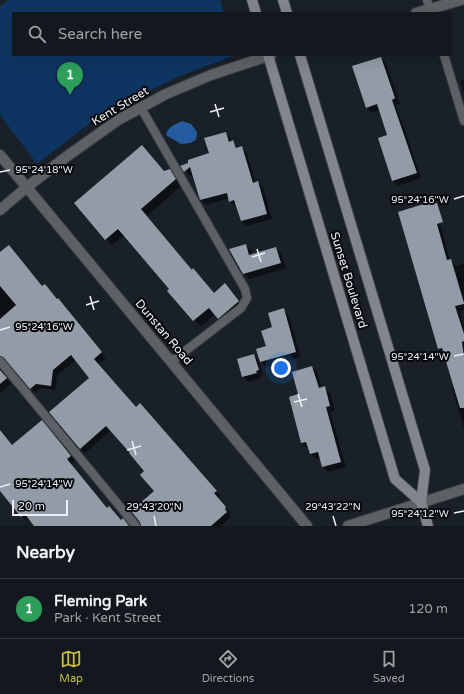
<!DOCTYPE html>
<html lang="en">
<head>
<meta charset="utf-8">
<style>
	body { margin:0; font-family:"Varela Round",sans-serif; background:#1c2127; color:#f1f3f6 }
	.scale { position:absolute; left:12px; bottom:10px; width:56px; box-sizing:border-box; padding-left:4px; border:2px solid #ecf0f6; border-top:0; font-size:11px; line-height:14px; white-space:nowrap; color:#ecf0f6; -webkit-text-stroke:3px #07090d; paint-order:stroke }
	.you { position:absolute; left:281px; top:368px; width:14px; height:14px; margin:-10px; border:3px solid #fff; border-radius:50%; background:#1a73e8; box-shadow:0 0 0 6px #1a73e833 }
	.badge { display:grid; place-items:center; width:26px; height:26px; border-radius:50%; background:#c6bc3d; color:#fff; font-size:13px; font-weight:700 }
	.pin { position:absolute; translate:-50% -33px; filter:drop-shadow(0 1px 2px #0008) }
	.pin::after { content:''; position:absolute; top:21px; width:14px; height:12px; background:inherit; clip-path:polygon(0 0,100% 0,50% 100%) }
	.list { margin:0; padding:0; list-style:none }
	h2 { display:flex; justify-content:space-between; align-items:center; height:52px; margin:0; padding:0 16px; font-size:17px }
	h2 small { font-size:13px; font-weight:400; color:#9da0a4 }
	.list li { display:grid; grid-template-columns:26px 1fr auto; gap:12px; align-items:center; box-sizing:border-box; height:60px; padding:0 16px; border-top:1px solid #32373c }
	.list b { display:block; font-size:15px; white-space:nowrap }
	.list p { margin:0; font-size:13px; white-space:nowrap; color:#9da0a4 }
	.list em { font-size:13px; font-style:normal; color:#9da0a4 }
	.icon { flex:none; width:22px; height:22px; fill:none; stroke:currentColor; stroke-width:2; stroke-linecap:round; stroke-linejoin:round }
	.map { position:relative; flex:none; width:464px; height:526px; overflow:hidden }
	.search { position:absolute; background:#13181e; box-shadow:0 4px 16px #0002; left:12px; right:12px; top:12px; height:44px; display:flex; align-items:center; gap:10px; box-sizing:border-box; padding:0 14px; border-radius:0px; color:#9da0a4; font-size:15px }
	.sheet { height:112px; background:#13181e }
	nav { display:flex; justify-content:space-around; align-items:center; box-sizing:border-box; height:56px; border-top:1px solid #32373c; background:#13181e; font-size:11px; color:#9da0a4 }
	nav a { display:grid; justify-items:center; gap:2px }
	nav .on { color:#c6bc3d }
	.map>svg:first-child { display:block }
	.green { fill:#0e3562 }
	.water { fill:#245c9f }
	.shadow { fill:#0007 }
	.building { fill:#929ba6 }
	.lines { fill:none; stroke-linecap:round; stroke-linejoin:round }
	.lane-casing { stroke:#373d45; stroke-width:10 }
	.street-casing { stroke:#373d45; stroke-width:12 }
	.secondary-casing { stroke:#373d45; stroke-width:12 }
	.lane { stroke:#5d6165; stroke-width:8 }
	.street { stroke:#5d6165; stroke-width:10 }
	.secondary { stroke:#81868d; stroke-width:10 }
	.ticks { fill:none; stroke:#ecf0f6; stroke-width:1.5 }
	.labels { text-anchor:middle; stroke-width:4; stroke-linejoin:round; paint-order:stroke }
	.street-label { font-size:12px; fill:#ecf0f6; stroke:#07090d }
	.ticks-label { font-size:10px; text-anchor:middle; fill:#ecf0f6; stroke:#07090d; stroke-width:4; stroke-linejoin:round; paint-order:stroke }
</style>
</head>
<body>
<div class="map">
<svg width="464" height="526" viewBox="0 0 464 526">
	<rect width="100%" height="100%" fill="#192028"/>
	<path class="green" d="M8,0h212l4,13h-211v42h223l-56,21 -80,39 -63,49 -37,-49v-108z"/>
	<path class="water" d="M182,121l9,3 6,8 -1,8 -6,3 -9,1 -15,-9c2,-8 8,-10 16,-14z"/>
	<g class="shadow">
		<path d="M381,58l5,5 14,41 -4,1 25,73 -23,8 -5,-5 -14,-42 10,-3 -9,-26 -8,3 -5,-5 -14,-41z"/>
		<path d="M464,80v13l-4,-12z"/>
		<path d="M226,133l13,16 2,-1 6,5 9,30 2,-1 5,6 9,31 -25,7 -6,-5 -4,-15h-2l-5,-5 -1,-3 -23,7 -5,-5 -8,-26 -3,2 -8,-10 28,-12z"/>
		<path d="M142,146l23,26 5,-2 6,7 5,9 -34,30 45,54 22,24 17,-3 14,16 -20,18 -10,-11 -14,13 -33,-36 3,-2 -46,-54 -13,10 -6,-6z"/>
		<path d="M438,217l12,43 6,6 8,-2v46l-4,1 4,14v103l-12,-40 3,-1 -11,-33 -5,-5 -38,-128z"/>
		<path d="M246,245l5,5 1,5 24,-7 5,5 5,15 -37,11 -5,-5 -14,-24z"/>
		<path d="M0,254l43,33 2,-2 18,19 43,54 -8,6 38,44 44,41 41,47 -3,2 12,15 -2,1 3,3 -10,9h-79l13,-35 -10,-20 -34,-41 -26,23 -5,-5 10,-70 -14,-18 -19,15 -2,15 -14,-2 -6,5 -35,-43z"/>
		<path d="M283,309l5,5 13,43 -35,10 -5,-5 -3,-12 9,-3 6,-19z"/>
		<path d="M254,355l5,5 4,15 -2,1v2l-13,4 -5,-5 -5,-17z"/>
		<path d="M312,367l5,5 5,16h2l6,5 5,18 -5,1 16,55 -18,5 -5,-5 -3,-9 -4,1 -5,-5 -2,-7 -2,1 -5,-5 -2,-48z"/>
		<path d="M0,369l11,15 -11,9z"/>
		<path d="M47,427l28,34 -4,4 37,44 21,17h-93l-6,-7 -3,2 -5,-4 -22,-28v-59l13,16z"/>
	</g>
	<g class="building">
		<path d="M381,57l14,41 -3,2 25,73 -25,8 -14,-43 9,-3 -10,-31 -11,4 -14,-42z"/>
		<path d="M226,132l3,10 4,-2 3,8 6,-2 11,37 5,-2 9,33 -26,7 -7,-21 -5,2 -2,-9 -27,7 -10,-33 -6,5 -4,-6 8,-3v-3l21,-7 -5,-15z"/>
		<path d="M142,145l22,26 6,-2 6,10 -35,30 51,61 1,-2 21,25 11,-10 14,18 -21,18 -9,-11 -16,13 -26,-30 2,-2 -51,-60 -13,11 -31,-37z"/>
		<path d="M430,202l1,2 6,-1 6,19 -6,2 10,36 4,-1 13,44v1l-9,2 9,28v7l-2,1 2,15v51h-4l-18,-60 -4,1 -40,-137z"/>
		<path d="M246,244l3,11 27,-8 5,16 -38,11 -14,-25z"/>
		<path d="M9,245l33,41 3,-2 12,15 1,-1 44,54 -8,7 42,48 4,-4 77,88 -3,2 12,14 -1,2 2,3 -16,14h-70l-1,-4 -9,-11 23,-20 -14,-16 4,-4 -15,-18h1l-24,-27 -26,23 -31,-37 40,-34 -18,-23 -18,15 -2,16 -15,-2 -6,5 -26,-31 -4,-2v-37l16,-14 -16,-19v-34z"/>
		<path d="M284,308l12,44 -36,10 -4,-13 10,-3 -5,-15 11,-4 -4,-14z"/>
		<path d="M254,354l5,16 -3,1 1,2 -15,4 -5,-18z"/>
		<path d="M312,366l7,22 6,-2 5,20 -4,1 15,55 -19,5 -4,-15 -8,2 -4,-12 -5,1 -12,-46 9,-3 -6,-22z"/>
		<path d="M0,370l7,8 -7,6z"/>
		<path d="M42,420l29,36 -4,3 40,49 2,-2 12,14 2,-2 6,8h-95l-9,-12 -4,3 -21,-26v-61l12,15z"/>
	</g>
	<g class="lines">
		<g class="lane-casing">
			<g id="lane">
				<path d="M427,0l4,13"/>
				<path d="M444,55l20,66"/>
				<path d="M141,108l104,181 2,9 -6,10 -70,54"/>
				<path d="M0,361l136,165"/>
			</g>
		</g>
		<g class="street-casing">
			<g id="street">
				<path d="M416,13l45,-13"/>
				<path d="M0,155l307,371"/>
				<path d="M0,210l27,-23 39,-30 52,-37 48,-26 45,-19 60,-20"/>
				<path d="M348,526l116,-37"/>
			</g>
		</g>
		<g class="secondary-casing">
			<g id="secondary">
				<path d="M252,0l4,13"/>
				<path d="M283,0l4,13"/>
				<path d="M268,55l127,424 26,23"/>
				<path d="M300,55l125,415 -4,32 7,24"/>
			</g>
		</g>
		<use href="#lane" class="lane"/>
		<use href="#street" class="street"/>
		<use href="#secondary" class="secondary"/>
	</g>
	<path class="ticks" d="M215,104l4,13M210,112l14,-4M0,172l10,-2M454,199l10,-3M257,249l4,13M252,257l13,-4M90,296l4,14M86,305l13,-4M0,330l10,-3M454,356l10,-2M298,394l4,13M294,402l13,-3M132,441l4,14M127,450l14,-4M0,487l10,-3M454,513l10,-2M154,516l2,10M333,516l3,10"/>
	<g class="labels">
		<g class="street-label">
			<text transform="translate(120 106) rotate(-31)" y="4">Kent Street</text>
			<text transform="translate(349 280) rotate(73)" y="4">Sunset Boulevard</text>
			<text transform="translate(164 332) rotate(50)" y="4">Dunstan Road</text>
		</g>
	</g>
	<g class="ticks-label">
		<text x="44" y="173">95°24'18"W</text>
		<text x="420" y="203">95°24'16"W</text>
		<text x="44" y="330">95°24'16"W</text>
		<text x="420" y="360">95°24'14"W</text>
		<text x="44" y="487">95°24'14"W</text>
		<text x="154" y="510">29°43'20"N</text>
		<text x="333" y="510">29°43'22"N</text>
		<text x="420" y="517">95°24'12"W</text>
	</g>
</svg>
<div class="scale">20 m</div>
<div class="you"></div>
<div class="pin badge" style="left:70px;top:95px;background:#2e9e5b">1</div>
<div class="search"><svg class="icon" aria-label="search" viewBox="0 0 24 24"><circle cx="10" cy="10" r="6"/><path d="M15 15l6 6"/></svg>Search here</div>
</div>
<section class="sheet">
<h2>Nearby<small></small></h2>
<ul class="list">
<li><span class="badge" style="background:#2e9e5b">1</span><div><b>Fleming Park</b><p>Park · Kent Street</p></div><em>120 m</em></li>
</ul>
</section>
<nav>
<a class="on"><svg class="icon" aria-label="map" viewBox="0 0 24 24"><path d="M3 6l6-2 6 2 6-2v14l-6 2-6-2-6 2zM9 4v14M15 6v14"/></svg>Map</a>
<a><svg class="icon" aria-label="directions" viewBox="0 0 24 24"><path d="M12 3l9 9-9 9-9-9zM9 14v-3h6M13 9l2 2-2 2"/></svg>Directions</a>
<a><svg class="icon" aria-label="saved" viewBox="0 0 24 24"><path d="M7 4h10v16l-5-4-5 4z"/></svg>Saved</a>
</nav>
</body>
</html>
